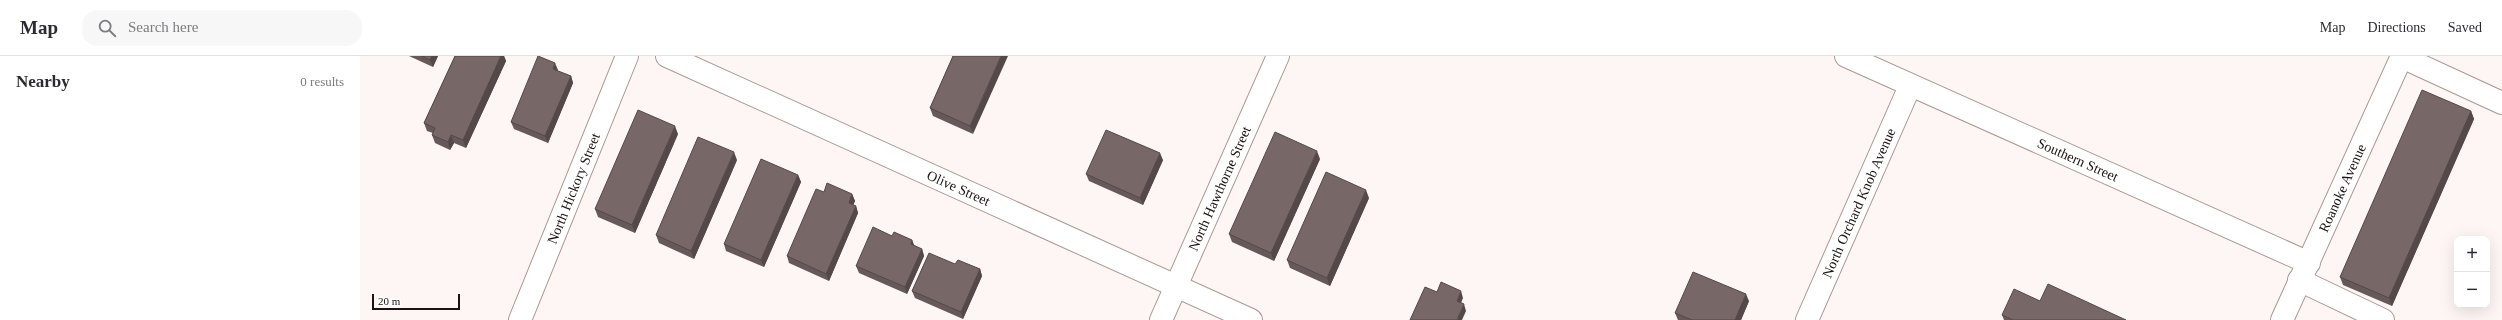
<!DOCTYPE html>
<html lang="en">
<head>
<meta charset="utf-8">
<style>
	body { margin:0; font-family:"Times New Roman",serif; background:#f7f7f7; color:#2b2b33 }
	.controls { position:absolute; right:12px; bottom:12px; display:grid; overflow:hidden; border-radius:8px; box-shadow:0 4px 16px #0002 }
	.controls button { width:36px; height:36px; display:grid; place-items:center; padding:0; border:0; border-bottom:1px solid #e1e1e2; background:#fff; color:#2b2b33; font:20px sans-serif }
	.scale { position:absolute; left:12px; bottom:10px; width:88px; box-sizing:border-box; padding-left:4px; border:2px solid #191311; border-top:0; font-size:11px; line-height:14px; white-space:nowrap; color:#191311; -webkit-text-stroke:3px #fff; paint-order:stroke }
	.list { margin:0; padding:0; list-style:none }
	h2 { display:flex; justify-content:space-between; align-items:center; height:52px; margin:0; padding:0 16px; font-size:17px }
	h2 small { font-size:13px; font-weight:400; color:#7c7c81 }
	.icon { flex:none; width:22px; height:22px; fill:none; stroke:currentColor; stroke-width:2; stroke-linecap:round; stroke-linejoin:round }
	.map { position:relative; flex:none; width:2142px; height:264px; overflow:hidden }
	header { display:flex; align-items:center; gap:24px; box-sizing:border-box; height:56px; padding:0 20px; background:#fff; border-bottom:1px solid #e1e1e2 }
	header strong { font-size:19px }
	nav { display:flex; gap:22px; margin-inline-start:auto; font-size:14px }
	.search { width:280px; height:36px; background:#f7f7f7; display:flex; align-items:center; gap:10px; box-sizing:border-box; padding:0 14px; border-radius:16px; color:#7c7c81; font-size:15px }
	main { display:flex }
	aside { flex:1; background:#fff }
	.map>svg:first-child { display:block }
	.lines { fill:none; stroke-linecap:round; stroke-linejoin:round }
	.minor-casing { stroke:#a99993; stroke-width:24 }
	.minor { stroke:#fff; stroke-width:22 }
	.wall { fill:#675959 }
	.shaded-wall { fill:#544848 }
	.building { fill:#786767; stroke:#544848 }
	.labels { text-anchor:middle; stroke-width:3.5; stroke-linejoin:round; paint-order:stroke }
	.street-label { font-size:14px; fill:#191311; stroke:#fff }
</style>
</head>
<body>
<header>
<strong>Map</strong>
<div class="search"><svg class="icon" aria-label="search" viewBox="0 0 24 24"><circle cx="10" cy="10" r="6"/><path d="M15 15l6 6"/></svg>Search here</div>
<nav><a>Map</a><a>Directions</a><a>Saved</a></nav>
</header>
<main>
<aside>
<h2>Nearby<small>0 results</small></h2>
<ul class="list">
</ul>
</aside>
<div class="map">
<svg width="2142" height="264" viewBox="0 0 2142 264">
	<rect width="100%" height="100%" fill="#fdf6f4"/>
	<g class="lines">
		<g class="minor-casing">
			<g id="minor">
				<path id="s1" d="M307,0l584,264"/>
				<path id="s2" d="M1486,0l463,207"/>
				<path d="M2042,1l100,46"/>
				<path d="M1939,224l84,40"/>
				<path id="s3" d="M160,264l107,-264"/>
				<path id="s4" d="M801,264l117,-264"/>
				<path id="s5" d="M1447,264l103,-234"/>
				<path id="s6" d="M1922,264l120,-264"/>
			</g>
		</g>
		<use href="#minor" class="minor"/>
	</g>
	<g class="wall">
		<path d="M49,0h29l-5,11z"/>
		<path d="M95,0h49l2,5 -40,87 -12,-5 -4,7 -15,-7 -3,-8 1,-2 -6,-2 -3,-8z"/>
		<path d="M593,0l20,78 -40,-18 -3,-8z"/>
		<path d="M198,14l-1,1 14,5 2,7 -25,60 -34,-14 -3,-7z"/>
		<path d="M2111,55l3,8 -82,187 -49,-21 -3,-8z"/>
		<path d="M318,78l-43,99 -37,-16 -3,-8z"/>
		<path d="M960,103l-46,102 -42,-19 -3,-8z"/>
		<path d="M377,104l-43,99 -35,-16 -3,-8z"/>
		<path d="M803,104l-20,45 -54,-24 -3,-7z"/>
		<path d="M438,119l3,7 -37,85 -38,-16 -2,-7z"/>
		<path d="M464,136l28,2 3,7 -2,4 3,1 2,7 -29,68 -40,-18 -2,-7z"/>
		<path d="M1009,142l-39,88 -40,-18 -3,-8z"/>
		<path d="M532,180l20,4 2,6 8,3 2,7 -17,38 -48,-21 -3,-7z"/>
		<path d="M595,208l25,5 2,7 -19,43 -48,-21 -3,-7z"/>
		<path d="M1389,245l-8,19h-63l-3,-7z"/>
		<path d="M1680,245l86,19h-122l-2,-5z"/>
	</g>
	<g class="shaded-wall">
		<path d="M72,0h6l-5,11 -3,-7z"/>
		<path d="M141,0h3l2,5 -40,87 -3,-8z"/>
		<path d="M641,0h7l-35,78 -3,-8z"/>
		<path d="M195,7l3,7 -3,6 -2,-7z"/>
		<path d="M211,20l2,7 -25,60 -3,-7z"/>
		<path d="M2111,55l3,8 -82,187 -3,-8z"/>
		<path d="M315,70l3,8 -43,99 -3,-8z"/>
		<path d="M91,79l3,8 -4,7 -2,-8z"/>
		<path d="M957,95l3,8 -46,102 -3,-8z"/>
		<path d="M374,96l3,8 -43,99 -3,-8z"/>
		<path d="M800,97l3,7 -20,45 -3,-7z"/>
		<path d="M438,119l3,7 -37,85 -3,-7z"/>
		<path d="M1006,134l3,8 -39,88 -3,-8z"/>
		<path d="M492,138l3,7 -4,9 -2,-7z"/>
		<path d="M496,150l2,7 -29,68 -3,-7z"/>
		<path d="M552,184l3,7 -4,-3z"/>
		<path d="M562,193l2,7 -17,38 -2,-7z"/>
		<path d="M620,213l2,7 -19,43 -2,-7z"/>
		<path d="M1101,235l2,7 -4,10 -2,-7z"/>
		<path d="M1386,238l3,7 -8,19h-6z"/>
		<path d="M1104,248l2,7 -4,9h-5z"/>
	</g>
	<g class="building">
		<path d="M61,0h11l-2,4z"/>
		<path d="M95,0h46l-38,84 -12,-5 -3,7 -16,-7 3,-7 -11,-5z"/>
		<path d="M178,0l17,7 -2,6 18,7 -26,60 -34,-14z"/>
		<path d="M593,0h48l-31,70 -40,-18z"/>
		<path d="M2062,34l49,21 -82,187 -49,-21z"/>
		<path d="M278,54l37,16 -43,99 -37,-16z"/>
		<path d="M746,74l54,23 -20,45 -54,-24z"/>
		<path d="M915,76l42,19 -46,102 -42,-19z"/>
		<path d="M338,81l36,15 -43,99 -35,-16z"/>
		<path d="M401,103l37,16 -37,85 -37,-16z"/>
		<path d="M966,116l40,18 -39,88 -40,-18z"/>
		<path d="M467,127l25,11 -3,9 7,3 -30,68 -39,-18 29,-67 8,3z"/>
		<path d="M513,171l19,9 2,-4 18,8 -1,4 11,5 -17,38 -49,-21z"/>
		<path d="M569,197l26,11 3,-4 22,9 -19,43 -49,-21z"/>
		<path d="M1333,216l53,22 -11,26h-43l-17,-7z"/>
		<path d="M1081,226l20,9 -4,10 7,3 -7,16h-47l15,-33 12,5z"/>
		<path d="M1688,228l78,36h-113l-11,-5 12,-26 26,12z"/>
	</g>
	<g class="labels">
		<g class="street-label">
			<text dy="5" stroke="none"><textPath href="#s2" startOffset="254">Southern Street</textPath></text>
			<text dy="5" stroke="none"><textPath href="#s3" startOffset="142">North Hickory Street</textPath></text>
			<text dy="5" stroke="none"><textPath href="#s1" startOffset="320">Olive Street</textPath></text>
			<text dy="5" stroke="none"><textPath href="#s4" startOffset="144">North Hawthorne Street</textPath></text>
			<text dy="5" stroke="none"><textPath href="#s6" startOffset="145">Roanoke Avenue</textPath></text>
			<text dy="5" stroke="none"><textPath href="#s5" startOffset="128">North Orchard Knob Avenue</textPath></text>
		</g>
	</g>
</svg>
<div class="controls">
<button>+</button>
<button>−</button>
</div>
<div class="scale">20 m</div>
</div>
</main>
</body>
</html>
